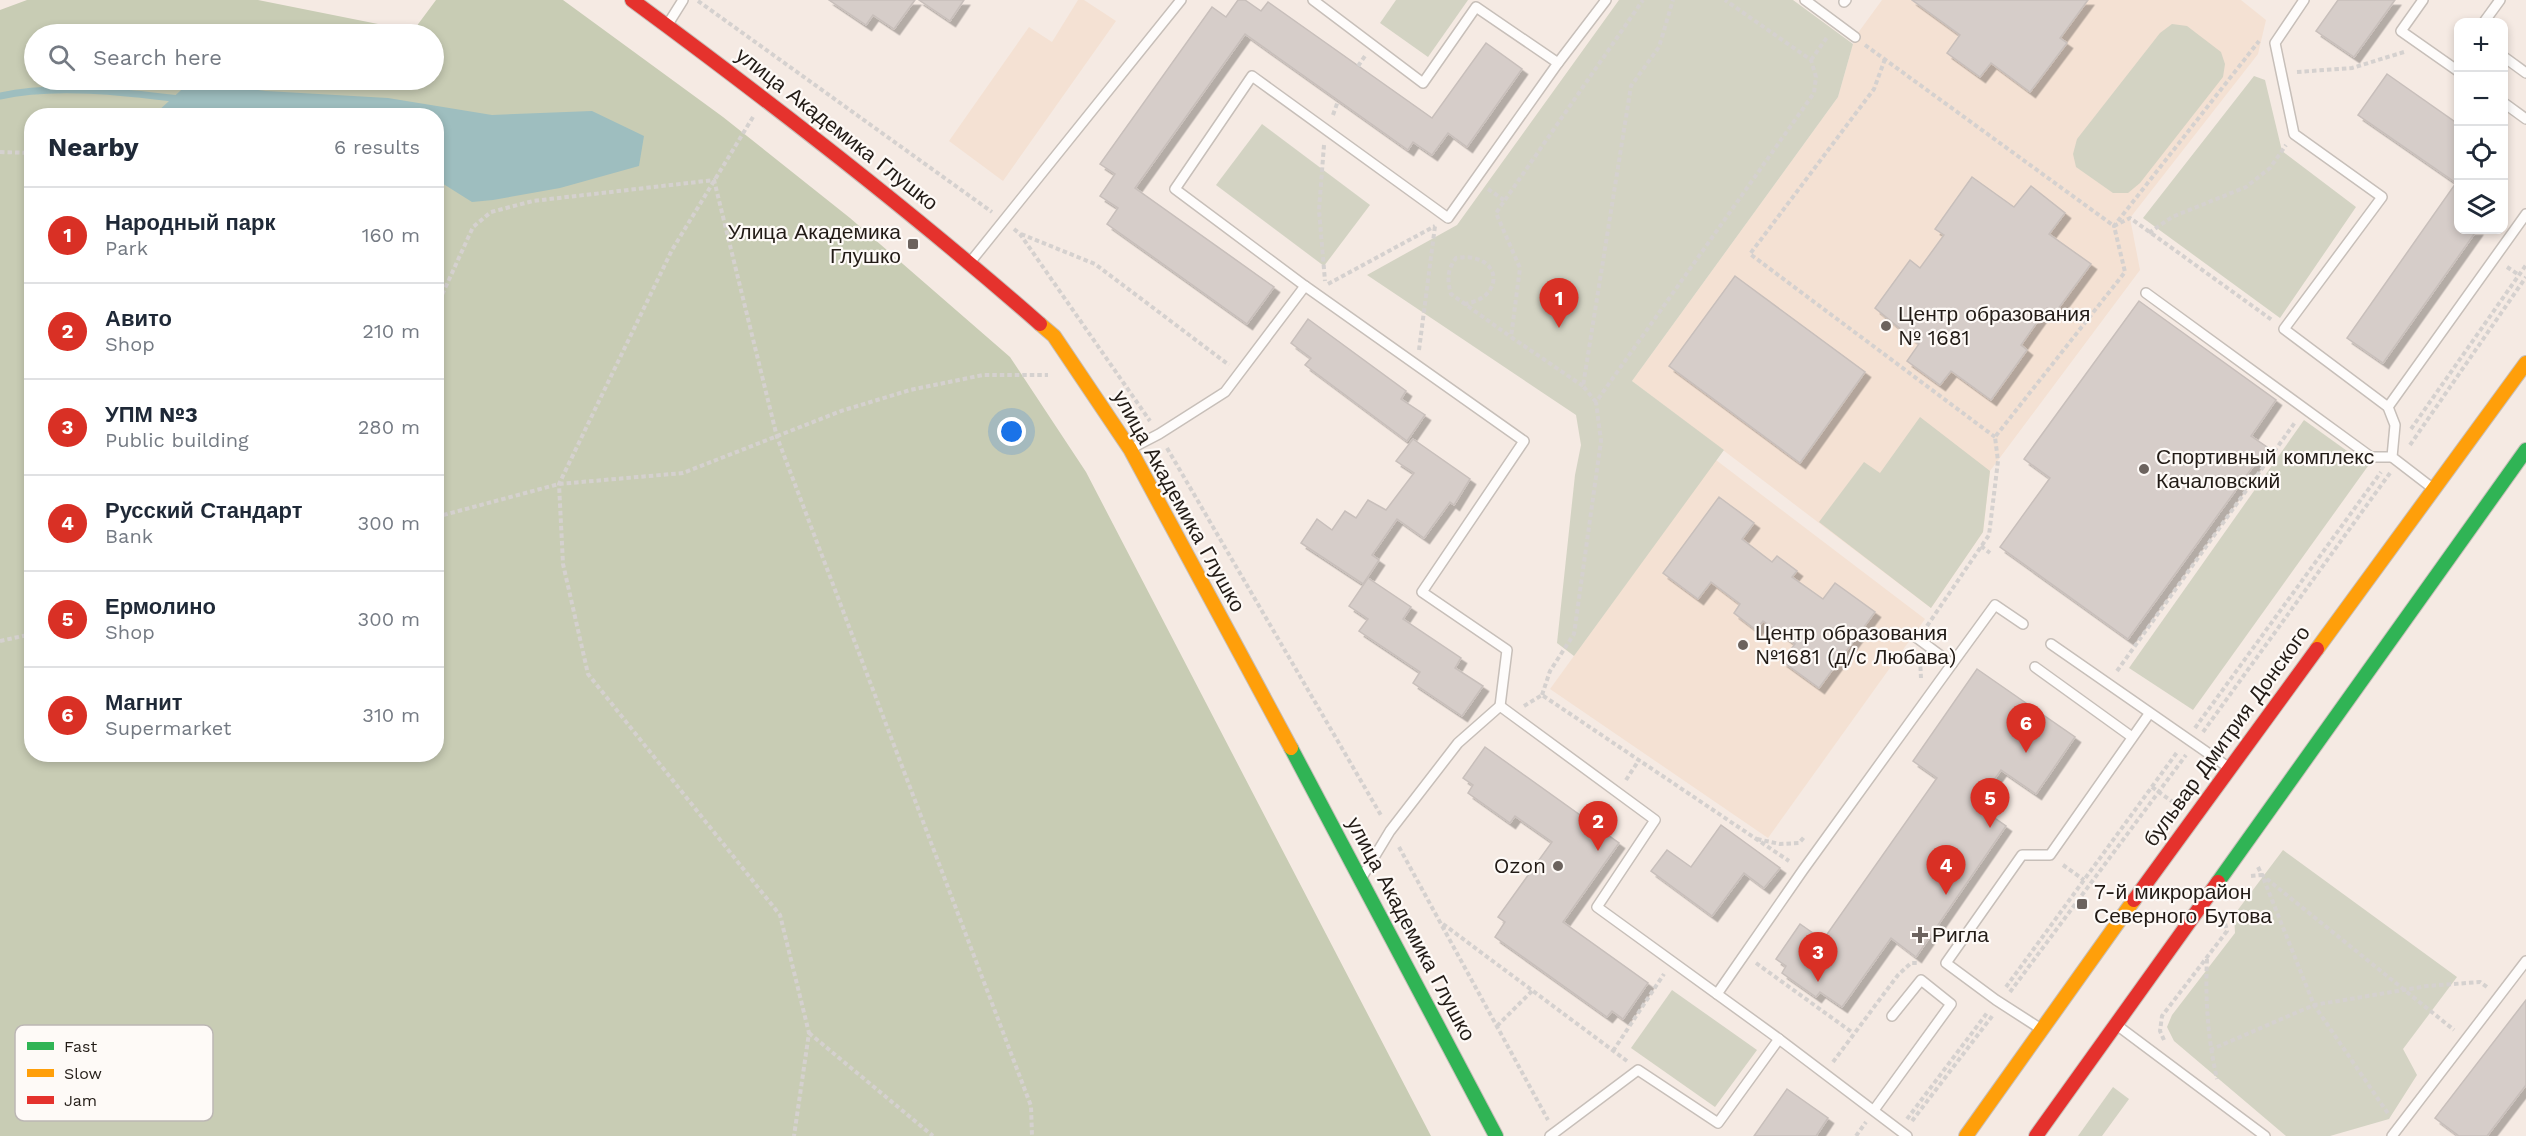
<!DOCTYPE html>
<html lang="en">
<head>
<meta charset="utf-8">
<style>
	body { margin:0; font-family:"Work Sans",sans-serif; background:#f6f6f7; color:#1f2937 }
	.controls { position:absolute; right:18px; top:18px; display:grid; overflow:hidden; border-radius:12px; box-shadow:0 3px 9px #0003 }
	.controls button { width:54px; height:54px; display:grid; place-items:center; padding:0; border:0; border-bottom:2px solid #e0e1e3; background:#fff; color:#1f2937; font:30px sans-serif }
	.you { position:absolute; left:1012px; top:432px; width:21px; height:21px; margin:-15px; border:4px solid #fff; border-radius:50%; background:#1a73e8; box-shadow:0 0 0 9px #1a73e833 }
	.badge { display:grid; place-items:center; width:39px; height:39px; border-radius:50%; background:#d93025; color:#fff; font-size:20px; font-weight:700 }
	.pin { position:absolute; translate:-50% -50px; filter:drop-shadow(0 2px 3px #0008) }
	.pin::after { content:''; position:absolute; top:32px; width:21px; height:18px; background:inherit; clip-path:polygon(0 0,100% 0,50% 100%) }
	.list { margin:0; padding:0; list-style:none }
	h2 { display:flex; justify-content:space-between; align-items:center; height:78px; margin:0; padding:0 24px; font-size:26px }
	h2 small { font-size:20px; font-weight:400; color:#747a83 }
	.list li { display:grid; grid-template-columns:39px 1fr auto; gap:18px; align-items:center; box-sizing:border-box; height:96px; padding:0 24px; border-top:2px solid #e0e1e3 }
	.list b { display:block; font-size:22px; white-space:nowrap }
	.list p { margin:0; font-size:20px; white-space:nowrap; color:#747a83 }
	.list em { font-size:20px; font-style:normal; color:#747a83 }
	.icon { flex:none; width:33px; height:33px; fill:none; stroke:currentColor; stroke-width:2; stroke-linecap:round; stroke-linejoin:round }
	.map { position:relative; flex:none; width:2526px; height:1136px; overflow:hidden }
	.search { position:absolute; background:#fff; box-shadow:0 3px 9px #0003; left:24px; top:24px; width:420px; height:66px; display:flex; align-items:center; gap:15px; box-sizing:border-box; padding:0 21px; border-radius:33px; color:#747a83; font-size:22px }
	.panel { position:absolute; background:#fff; box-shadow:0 3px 9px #0003; left:24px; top:108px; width:420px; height:654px; border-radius:24px }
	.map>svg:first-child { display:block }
	.built { fill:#f4e1d3 }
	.green { fill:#d3d3c3 }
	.forest { fill:#c8ccb4; fill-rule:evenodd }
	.water { fill:#9ebebf }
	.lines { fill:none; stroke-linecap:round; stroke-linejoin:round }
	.stream { stroke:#9ebebf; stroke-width:7 }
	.building { fill:#d6cdc9; stroke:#c8bfbb; stroke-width:1.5; filter:url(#shadow) }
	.lane-casing { stroke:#c7bfb9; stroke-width:12 }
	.fast-casing { stroke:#c7bfb9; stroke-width:16 }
	.slow-casing { stroke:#c7bfb9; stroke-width:16 }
	.jam-casing { stroke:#c7bfb9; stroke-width:16 }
	.path { stroke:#d5d1cf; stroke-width:4; stroke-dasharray:4.5 3; stroke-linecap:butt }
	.lane { stroke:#fefcfb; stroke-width:9 }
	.fast { stroke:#30b455; stroke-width:14 }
	.slow { stroke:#ff9f0a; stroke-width:14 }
	.jam { stroke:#e5322d; stroke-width:14 }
	.poi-dot { fill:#6c635e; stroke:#fefaf7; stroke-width:2 }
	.labels { text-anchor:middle; stroke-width:4.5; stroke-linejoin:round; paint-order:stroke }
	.street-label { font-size:21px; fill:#221b16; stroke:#fefaf7 }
	.poi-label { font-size:21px; fill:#221b16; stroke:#fefaf7; text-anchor:start }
	.key { fill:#fefaf7; stroke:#bcb7b4; stroke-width:1.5 }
	.key-label { font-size:16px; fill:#221b16 }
</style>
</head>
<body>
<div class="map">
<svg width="2526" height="1136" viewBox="0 0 2526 1136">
	<defs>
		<filter id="shadow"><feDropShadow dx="5.5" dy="5.5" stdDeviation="0" flood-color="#0004"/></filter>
	</defs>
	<rect width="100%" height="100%" fill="#f5eae3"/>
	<g class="built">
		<path d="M1078,0h6l32,21 -113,160 -54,-40 80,-114 23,15z"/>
		<path d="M1882,0h359l25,20 -8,34 -128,164 10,52 -150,201 -7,61 -52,76 -299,-227 206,-284 17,-60z"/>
		<path d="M1716,460l209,159 -157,219 -218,-149z"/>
	</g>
	<g class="green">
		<path d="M1396,0h72l-40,57 -48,-34z"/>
		<path d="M1619,0h174l60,44 -15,53 -206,284 92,69 -150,206 -17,-13 18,-168 6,-30 -5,-30 -209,-140 90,-50z"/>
		<path d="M2172,24l15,2 34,26 4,12 -2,13 -83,106 -12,10h-15l-37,-26 -3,-13 4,-15 83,-106z"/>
		<path d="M2254,76l11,4 17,71 74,56 -76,111 -137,-100z"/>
		<path d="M1262,124l108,81 -46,61 -108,-81z"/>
		<path d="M1920,417l70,54 -7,61 -52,76 -112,-86 45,-60 16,11z"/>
		<path d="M2304,420l64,46 -175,244 -64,-42z"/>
		<path d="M2283,850l174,127 -54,72 14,26 -28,44 -59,17h-44l-112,-95 -7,-14 5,-12 63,-82 -1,-18z"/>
		<path d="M1672,990l85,60 -42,57 -84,-59z"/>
		<path d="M2113,1087l16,12 -27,37h-24z"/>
	</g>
	<path class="forest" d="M27,0h231l155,31 23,-31h127l160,117 127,101 160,139 76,115 345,664h-1431v-1126zM34,34h400v46h-400zM32,116h404v638h-404z"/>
	<path class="water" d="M191,81l75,10 122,7 104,17 100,-4 52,25 -5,30 -79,22 -67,12 -21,2 -35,-22 -1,-64h-266l-13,-4z"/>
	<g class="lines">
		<path class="stream" d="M0,96c55,-12 124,-4 180,3"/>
	</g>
	<g class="building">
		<path d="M829,0h86l-21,29 -21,-14 -7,10z"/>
		<path d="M919,0h45l-14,21z"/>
		<path d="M1238,0h7l16,11 7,-9 164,116 54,-75 36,26 -55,78 -19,-14 -16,22 -19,-13 -5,8 -163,-116 -110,154 139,99 -27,37 -140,-100 11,-16 -18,-12 15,-22 -15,-10 112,-157 14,10z"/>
		<path d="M1912,0h176l-28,38 7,5 -37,49 -39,-29 -11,14 -33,-24 13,-18z"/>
		<path d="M2338,0h57l-41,57 -38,-26z"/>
		<path d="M2387,74l71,50v106h19l-94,133 -36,-25 109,-155 -98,-68z"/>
		<path d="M1972,177l42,30 17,-21 34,27 -16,21 42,30 -36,49 -8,-5 -26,37 6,5 -36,50 -40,-29 -11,14 -33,-24 12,-17 -44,-36 35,-48 10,8 24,-33 -9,-6z"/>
		<path d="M1735,276l130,96 -65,91 -131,-97z"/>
		<path d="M2139,301l137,99 -25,36 16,11 -139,192 -128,-92 50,-69 -26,-19z"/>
		<path d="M1308,319l98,72 -5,8 24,16 -18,26 -102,-76 6,-7 -20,-15z"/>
		<path d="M1413,439l57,40 -16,26 -4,-3 -26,36 -27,-19 -25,36 7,5 -16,24 -62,-41 16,-24 15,11 13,-19 11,7 12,-18 18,10 28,-37 -18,-12z"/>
		<path d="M1719,497l35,26 -12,16 30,23 5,-6 20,15 -5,6 31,22 12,-16 40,29 -56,76 -37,-27 13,-17 -32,-23 -7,9 -22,-17 6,-9 -29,-22 -13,17 -35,-26z"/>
		<path d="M1368,578l43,29 -8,12 58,39 -6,10 28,18 -21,30 -49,-33 7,-11 -61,-41 9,-12 -19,-13z"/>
		<path d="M1977,669l98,68 -39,57 -35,-24 -25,35 30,21 -90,131 -25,-19 -49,69 -22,-15 -4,5 -34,-24 4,-7 -10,-7 24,-35 23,16 114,-162 -24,-17z"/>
		<path d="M1485,747l134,96 -56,79 85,61 -25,36 -11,-8 -5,6 -112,-80 10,-15 -7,-5 54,-75 -37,-26 -5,7 -42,-30 5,-8 -10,-7z"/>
		<path d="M1721,825l59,43 -16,20 -20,-15 -32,43 -61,-45 16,-21 24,17z"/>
		<path d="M2526,1000v85l-39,51h-28l-24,-18z"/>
		<path d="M1787,1089l41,29 -12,18h-62z"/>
	</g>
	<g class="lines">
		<g class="lane-casing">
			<g id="lane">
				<path d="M1805,0l50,37"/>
				<path d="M2304,0l-29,43 19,91 88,63 -98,132 104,78 7,18 -3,32 39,30"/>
				<path d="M2423,0l-22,31 57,40"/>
				<path d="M1844,2l2,-2"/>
				<path d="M2484,22l16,-22"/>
				<path d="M668,24l15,-24"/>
				<path d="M2504,57l22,16"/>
				<path d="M1558,63l48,-63"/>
				<path d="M2504,103l22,16"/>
				<path d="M972,260l209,-260"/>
				<path d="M1305,286l219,155 -102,151 85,58 -7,56"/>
				<path d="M2146,293l225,164h21"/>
				<path d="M2388,407l138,-193"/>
				<path d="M1132,448l27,-14 66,-42 80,-106 -130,-97 77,-113 196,142 110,-155 -82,-56 -53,76 -110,-83"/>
				<path d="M2051,644l177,123"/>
				<path d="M1952,664l43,-59 28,19"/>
				<path d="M2035,667l97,70"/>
				<path d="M1364,874l26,-43 68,-88 42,-37 155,114 -58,87 182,132"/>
				<path d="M1717,994l86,-124 149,-206 -39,-29"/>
				<path d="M2118,1026l147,110"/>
				<path d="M2041,1029l-45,-29 -50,-37 76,-108h28l99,-141"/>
				<path d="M1874,1110l77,-106 -30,-24 -29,36"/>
				<path d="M1550,1136l88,-66 80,53 61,-84 128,97"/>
				<path d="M2392,1136l134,-175"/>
			</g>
		</g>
		<g class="fast-casing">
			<g id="fast">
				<path d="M1291,748l205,388"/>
				<path d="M2218,882l308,-432"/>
			</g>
		</g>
		<g class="slow-casing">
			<g id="slow">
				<path d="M1040,324l14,12 76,113 161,299"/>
				<path d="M2317,649l209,-286"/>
				<path d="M1966,1136l168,-236"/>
			</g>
		</g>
		<g class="jam-casing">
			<g id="jam">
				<path d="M632,0c140,103 277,209 408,324"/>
				<path d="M2134,900l183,-251"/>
				<path d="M2036,1136l182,-254"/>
			</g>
		</g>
		<g class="path">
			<path d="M698,1l294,211"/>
			<path d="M1865,45l249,181 16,-8 142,102"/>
			<path d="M1885,59l-11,30 -124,165 245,183"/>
			<path d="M1811,60l17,-24"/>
			<path d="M1358,66l7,-10"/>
			<path d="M2297,72l55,-4 52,-16"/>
			<path d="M1333,115l5,-14"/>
			<path d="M753,117l-81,133 -113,234 4,80 25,110 192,241 29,118 -15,103"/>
			<path d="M1324,145l-5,65 6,71"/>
			<path d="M0,152l32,1"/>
			<path d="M1488,189l16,11"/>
			<path d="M1014,229l6,5 130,187"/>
			<path d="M2149,233l23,-16 74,-30 24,-19 16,-23"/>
			<path d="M1021,234l74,30 134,101"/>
			<path d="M2507,267l12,8"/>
			<path d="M1328,284l107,-58"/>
			<path d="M1464,304c43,-6 38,-53 -8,-46 -9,12 -9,22 -5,36l60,43"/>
			<path d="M436,308l37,-81 18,-15 42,-11 181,-21 63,257 254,669 1,30"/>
			<path d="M1419,350l16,-124"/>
			<path d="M1583,386l-72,-49 9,-69 -24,-55 147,-213"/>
			<path d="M1596,402l-13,-16 48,-300 28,-39 14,-47"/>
			<path d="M2411,429l115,-164"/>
			<path d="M2410,445l116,-168"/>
			<path d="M1167,448l215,369"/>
			<path d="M436,517l123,-33 124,-11 158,-62 69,-21 73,-15h65"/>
			<path d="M1981,546l9,7"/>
			<path d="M1927,626l62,-91 9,-74 -3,-24 130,-165 -11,-46 145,-185"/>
			<path d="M0,641l32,-7"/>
			<path d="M1920,659l1,19"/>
			<path d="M2117,671l179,-250"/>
			<path d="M1542,695l8,-24 24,-37 27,-193 -5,-39 218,-309 2,-16 -5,-17 -86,-60"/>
			<path d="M1524,706l18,-11 247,166"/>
			<path d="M2195,728l186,-256"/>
			<path d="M2203,732l187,-259"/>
			<path d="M1626,780l13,-20"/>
			<path d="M2152,787l22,16"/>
			<path d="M1757,839l23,5 19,-1 6,-7"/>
			<path d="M1399,847l149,273"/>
			<path d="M2063,865l21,15"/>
			<path d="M2258,867l4,8 192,155"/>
			<path d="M2251,876l11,-1 52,130 75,110"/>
			<path d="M1443,924l184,137"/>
			<path d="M2207,959c-2,40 1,81 10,120"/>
			<path d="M1756,963l97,70"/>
			<path d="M2006,987l172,-236"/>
			<path d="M2010,992l176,-237"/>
			<path d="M1497,1026l35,-35"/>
			<path d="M809,1033l124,103"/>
			<path d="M2164,1040l-4,-9 2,-15 65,-85 -4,-16"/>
			<path d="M2210,1050l104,-45 113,-19 53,-4 7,5"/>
			<path d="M1613,1051l51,-77"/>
			<path d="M1833,1062l65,-87 13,-12h8"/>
			<path d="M1907,1119l80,-106"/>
			<path d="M1912,1121l81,-106"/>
			<path d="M1856,1136l10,-14"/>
		</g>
		<use href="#lane" class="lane"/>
		<use href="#fast" class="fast"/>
		<use href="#slow" class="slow"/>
		<use href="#jam" class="jam"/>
	</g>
	<g class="poi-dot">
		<rect x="907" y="238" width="12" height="12" rx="3"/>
		<circle cx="1886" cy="326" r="6"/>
		<circle cx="2144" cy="469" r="6"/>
		<circle cx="1743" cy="645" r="6"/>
		<circle cx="1558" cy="866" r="6"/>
		<rect x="2076" y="898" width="12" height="12" rx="3"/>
		<path d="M1917 926h6v6h6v6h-6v6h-6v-6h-6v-6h6z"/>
	</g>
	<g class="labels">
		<g class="street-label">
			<text transform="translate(837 129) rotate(38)" y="7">улица Академика Глушко</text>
			<text transform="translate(1179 501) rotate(61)" y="7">улица Академика Глушко</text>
			<text transform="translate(2227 736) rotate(-54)" y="7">бульвар Дмитрия Донского</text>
			<text transform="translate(1411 929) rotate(62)" y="7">улица Академика Глушко</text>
		</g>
		<g class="poi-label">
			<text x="901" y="239" text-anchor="end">Улица Академика<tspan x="901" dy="24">Глушко</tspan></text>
			<text x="1898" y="321">Центр образования<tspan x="1898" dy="24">№ 1681</tspan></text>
			<text x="2156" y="464">Спортивный комплекс<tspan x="2156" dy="24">Качаловский</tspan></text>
			<text x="1755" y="640">Центр образования<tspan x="1755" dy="24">№1681 (д/с Любава)</tspan></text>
			<text x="1546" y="873" text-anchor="end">Ozon</text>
			<text x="2094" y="899">7-й микрорайон<tspan x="2094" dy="24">Северного Бутова</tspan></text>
			<text x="1932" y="942">Ригла</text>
		</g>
	</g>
	<rect x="15" y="1025" width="198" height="96" rx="9" class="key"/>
	<rect x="27" y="1042" width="27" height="8" fill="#30b455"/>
	<rect x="27" y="1069" width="27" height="8" fill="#ff9f0a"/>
	<rect x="27" y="1096" width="27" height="8" fill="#e5322d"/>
	<g class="key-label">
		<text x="64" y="1052">Fast</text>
		<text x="64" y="1079">Slow</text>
		<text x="64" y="1106">Jam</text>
	</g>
</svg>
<div class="controls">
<button>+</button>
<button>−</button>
<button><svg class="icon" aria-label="locate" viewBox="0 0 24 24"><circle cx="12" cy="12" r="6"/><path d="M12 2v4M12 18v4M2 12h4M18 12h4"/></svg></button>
<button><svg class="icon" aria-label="layers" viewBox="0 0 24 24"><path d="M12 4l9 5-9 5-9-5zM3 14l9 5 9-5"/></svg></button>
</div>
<div class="you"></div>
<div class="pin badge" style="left:1559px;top:328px">1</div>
<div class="pin badge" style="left:1598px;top:851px">2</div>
<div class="pin badge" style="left:1818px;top:982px">3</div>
<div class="pin badge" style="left:1946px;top:895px">4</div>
<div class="pin badge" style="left:1990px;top:828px">5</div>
<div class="pin badge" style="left:2026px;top:753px">6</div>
<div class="search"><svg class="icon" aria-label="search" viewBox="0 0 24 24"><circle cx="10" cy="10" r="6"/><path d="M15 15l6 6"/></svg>Search here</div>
<section class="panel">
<h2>Nearby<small>6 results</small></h2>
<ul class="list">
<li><span class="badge">1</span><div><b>Народный парк</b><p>Park</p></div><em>160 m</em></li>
<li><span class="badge">2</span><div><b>Авито</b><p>Shop</p></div><em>210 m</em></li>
<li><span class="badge">3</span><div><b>УПМ №3</b><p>Public building</p></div><em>280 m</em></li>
<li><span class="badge">4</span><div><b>Русский Стандарт</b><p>Bank</p></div><em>300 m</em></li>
<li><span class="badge">5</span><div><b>Ермолино</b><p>Shop</p></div><em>300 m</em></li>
<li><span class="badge">6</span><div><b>Магнит</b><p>Supermarket</p></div><em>310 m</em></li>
</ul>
</section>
</div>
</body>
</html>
